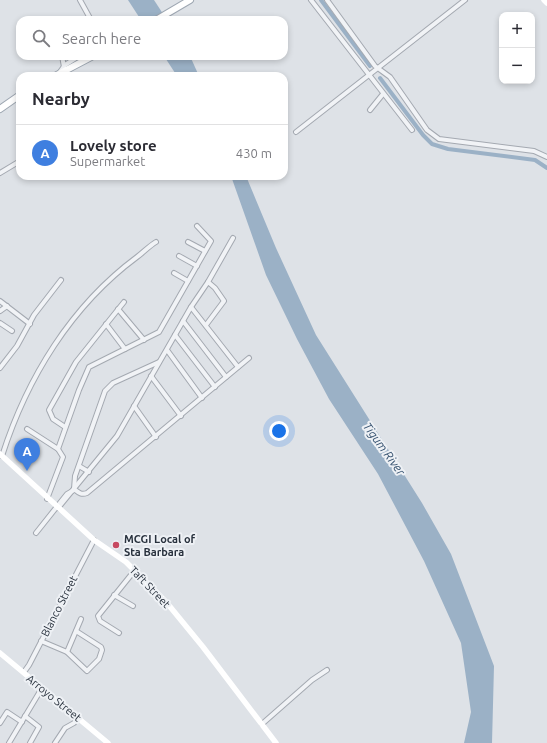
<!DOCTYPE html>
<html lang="en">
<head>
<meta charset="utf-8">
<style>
	body { margin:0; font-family:Ubuntu,sans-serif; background:#f2f2f3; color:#2b2b33 }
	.controls { position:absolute; right:12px; top:12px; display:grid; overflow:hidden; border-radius:8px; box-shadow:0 2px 6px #0003 }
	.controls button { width:36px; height:36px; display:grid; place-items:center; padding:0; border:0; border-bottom:1px solid #e1e1e2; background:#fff; color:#2b2b33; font:20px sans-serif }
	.you { position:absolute; left:279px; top:431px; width:14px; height:14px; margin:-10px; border:3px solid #fff; border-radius:50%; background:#1a73e8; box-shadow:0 0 0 6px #1a73e833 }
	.badge { display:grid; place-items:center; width:26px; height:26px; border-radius:50%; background:#c74961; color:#fff; font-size:13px; font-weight:700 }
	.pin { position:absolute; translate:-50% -33px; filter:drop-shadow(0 1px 2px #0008) }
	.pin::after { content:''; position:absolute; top:21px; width:14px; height:12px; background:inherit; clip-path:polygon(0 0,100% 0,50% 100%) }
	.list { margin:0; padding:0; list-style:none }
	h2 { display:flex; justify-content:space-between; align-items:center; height:52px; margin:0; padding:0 16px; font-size:17px }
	h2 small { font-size:13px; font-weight:400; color:#7c7c81 }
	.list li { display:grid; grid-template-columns:26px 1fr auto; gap:12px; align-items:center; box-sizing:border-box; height:56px; padding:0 16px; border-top:1px solid #e1e1e2 }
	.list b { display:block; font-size:15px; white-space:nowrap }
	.list p { margin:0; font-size:13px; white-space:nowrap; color:#7c7c81 }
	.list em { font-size:13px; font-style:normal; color:#7c7c81 }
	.icon { flex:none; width:22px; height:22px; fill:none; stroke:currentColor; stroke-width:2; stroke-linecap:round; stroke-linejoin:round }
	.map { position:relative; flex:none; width:547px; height:743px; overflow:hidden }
	.search { position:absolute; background:#fff; box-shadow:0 2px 6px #0003; left:16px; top:16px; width:272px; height:44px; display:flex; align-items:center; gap:10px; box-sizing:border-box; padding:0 14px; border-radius:12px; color:#7c7c81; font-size:15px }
	.panel { position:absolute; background:#fff; box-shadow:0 2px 6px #0003; left:16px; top:72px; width:272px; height:108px; border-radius:12px }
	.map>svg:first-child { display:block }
	.water { fill:#9bb1c6 }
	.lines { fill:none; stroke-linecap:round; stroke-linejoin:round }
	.canal { stroke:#9bb1c6; stroke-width:4 }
	.street-casing { stroke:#a4a9b1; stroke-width:6 }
	.primary-casing { stroke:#9ea7b2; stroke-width:8 }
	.street { stroke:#f1f3f6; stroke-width:4 }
	.secondary { stroke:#fff; stroke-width:5.5 }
	.primary { stroke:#fff; stroke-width:6 }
	.poi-dot { fill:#c74961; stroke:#eef1f5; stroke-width:1.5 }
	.labels { text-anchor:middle; stroke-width:4; stroke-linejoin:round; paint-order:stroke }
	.poi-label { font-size:11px; font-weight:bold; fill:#28313d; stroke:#eef1f5; text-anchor:start }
	.street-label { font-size:11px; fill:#28313d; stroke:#eef1f5 }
	.water-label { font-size:12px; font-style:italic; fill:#35516f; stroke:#eef1f5 }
</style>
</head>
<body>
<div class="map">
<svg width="547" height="743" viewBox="0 0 547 743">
	<rect width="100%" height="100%" fill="#dee2e7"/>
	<g class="water">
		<path d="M128,0h26l13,20h-26z"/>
		<path d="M164,56h26l9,20h-22z"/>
		<path d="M231,176h15l30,72 40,87 106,168 29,51 43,112 -2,77h-28l7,-31 -10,-69 -37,-82 -46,-87 -49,-75 -32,-60 -31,-64z"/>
	</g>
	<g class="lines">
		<g class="canal">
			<path d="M321,0l49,66"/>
			<path d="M380,78l43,57 9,9 16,5 87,11 12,8"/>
		</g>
		<g class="street-casing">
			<g id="street">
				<path d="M80,0l11,20"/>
				<path d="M311,0l101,130"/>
				<path d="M327,0l48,66 15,11 37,53 12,9 95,12 13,6"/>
				<path d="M62,56l2,11"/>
				<path d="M60,72l5,-7 14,-9"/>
				<path d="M370,110l13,-16"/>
				<path d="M296,132l169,-132"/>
				<path d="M0,173l20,-12"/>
				<path d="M188,242l17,9"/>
				<path d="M179,256l18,10"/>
				<path d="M174,273l14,8"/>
				<path d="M208,282l25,-44"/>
				<path d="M0,301l30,23"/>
				<path d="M191,307l47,60"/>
				<path d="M118,309l26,31"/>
				<path d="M0,311l7,-5"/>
				<path d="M183,321l43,56"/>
				<path d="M0,323l12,8"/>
				<path d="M106,324l19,25"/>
				<path d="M175,335l40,52"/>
				<path d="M167,350l35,48"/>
				<path d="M159,362l-46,21 -8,8 -30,85 -1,13c5,4 7,6 13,4l162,-135"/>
				<path d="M0,368l17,-22 17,-31 27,-35"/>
				<path d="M151,376l30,40"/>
				<path d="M134,406l22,31"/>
				<path d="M65,427l-12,-8 -4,-9 27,-48 48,-60"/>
				<path d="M27,429l31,20"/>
				<path d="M2,456c25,-78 69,-150 135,-199 7,-5 12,-11 19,-15"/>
				<path d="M79,466l10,6"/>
				<path d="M47,499l16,-42 -5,-8 21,-59 10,-23 70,-35 52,-91 -14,-15"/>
				<path d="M58,508l59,-72 74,-129 17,-25 7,6 9,13 -18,24"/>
				<path d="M36,533l31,-39 7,-4"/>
				<path d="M114,595l19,11"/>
				<path d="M119,633l-19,-12 -2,-5 37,-46"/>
				<path d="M41,641l26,11 20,19 12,-12 3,-9 -1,-3 -25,-16"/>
				<path d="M67,652l14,-33"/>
				<path d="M24,672l5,-7 65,-125"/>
				<path d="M25,716l14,11 -9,16"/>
				<path d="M0,723l7,-11 15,10"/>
				<path d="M262,724l50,-44 15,-10"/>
				<path d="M9,743l33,-55"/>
				<path d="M55,743l10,-15 9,-5 4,-6"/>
			</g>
		</g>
		<g class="primary-casing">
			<g id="primary">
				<path d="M156,20l34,-20"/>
				<path d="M55,76l38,-20"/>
				<path d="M0,109l20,-14"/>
			</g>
		</g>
		<use href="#street" class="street"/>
		<g class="secondary">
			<path d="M544,0l3,3"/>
			<path d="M0,454l94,86 32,22 41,41 36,44 73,96"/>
			<path d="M0,653l108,90"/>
		</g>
		<use href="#primary" class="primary"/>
	</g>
	<circle class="poi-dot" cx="116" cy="545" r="4"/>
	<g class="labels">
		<g class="poi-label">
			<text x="124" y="543">MCGI Local of<tspan x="124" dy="13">Sta Barbara</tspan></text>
		</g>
		<g class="street-label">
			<text transform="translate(150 587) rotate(46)" y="4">Taft Street</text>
			<text transform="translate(59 606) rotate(-63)" y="4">Blanco Street</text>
			<text transform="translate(54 698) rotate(39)" y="4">Arroyo Street</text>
		</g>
		<g class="water-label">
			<text transform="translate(384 449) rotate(54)" y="4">Tigum River</text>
		</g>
	</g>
</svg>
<div class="controls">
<button>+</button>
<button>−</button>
</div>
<div class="you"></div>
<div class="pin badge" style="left:27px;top:471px;background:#3f7fe0">A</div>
<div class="search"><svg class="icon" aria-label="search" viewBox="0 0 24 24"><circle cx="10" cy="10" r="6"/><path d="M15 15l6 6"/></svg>Search here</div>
<section class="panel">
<h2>Nearby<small></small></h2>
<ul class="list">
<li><span class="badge" style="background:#3f7fe0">A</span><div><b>Lovely store</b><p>Supermarket</p></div><em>430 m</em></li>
</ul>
</section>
</div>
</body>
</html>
